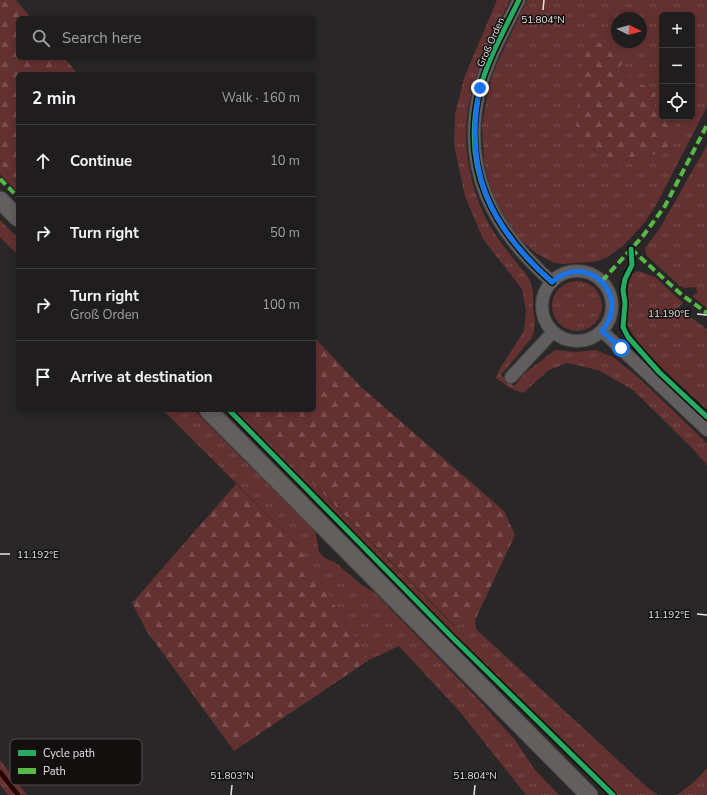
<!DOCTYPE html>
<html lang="en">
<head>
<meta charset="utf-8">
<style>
	body { margin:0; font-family:"Nunito Sans",sans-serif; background:#2c2a2a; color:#f1f3f6 }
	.controls { position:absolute; right:12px; top:12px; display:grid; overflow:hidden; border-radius:6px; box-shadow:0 2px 10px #0003 }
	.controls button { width:36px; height:36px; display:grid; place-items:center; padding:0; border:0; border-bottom:1px solid #3c3b3b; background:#1f1d1d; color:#f1f3f6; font:20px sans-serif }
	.compass { position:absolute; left:611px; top:12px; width:36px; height:36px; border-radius:50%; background:#1f1d1d; box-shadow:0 2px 10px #0003; rotate:95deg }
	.stop { position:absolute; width:12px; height:12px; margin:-9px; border:3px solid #1a73e8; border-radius:50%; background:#fff }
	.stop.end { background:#1a73e8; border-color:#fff; box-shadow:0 1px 4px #0008 }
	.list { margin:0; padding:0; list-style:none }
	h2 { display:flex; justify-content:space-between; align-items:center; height:52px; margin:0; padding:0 16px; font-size:17px }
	h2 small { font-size:13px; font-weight:400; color:#a1a2a4 }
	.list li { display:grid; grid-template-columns:26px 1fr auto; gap:12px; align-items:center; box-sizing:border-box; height:72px; padding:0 16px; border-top:1px solid #3c3b3b }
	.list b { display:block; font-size:15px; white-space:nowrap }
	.list p { margin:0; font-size:13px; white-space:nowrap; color:#a1a2a4 }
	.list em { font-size:13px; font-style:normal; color:#a1a2a4 }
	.icon { flex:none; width:22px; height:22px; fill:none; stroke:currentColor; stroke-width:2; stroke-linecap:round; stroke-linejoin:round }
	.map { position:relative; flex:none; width:707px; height:795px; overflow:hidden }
	.search { position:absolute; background:#1f1d1d; box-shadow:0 2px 10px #0003; left:16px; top:16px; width:300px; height:44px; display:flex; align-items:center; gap:10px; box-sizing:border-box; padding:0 14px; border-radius:6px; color:#a1a2a4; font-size:15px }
	.panel { position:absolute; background:#1f1d1d; box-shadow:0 2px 10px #0003; left:16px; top:72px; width:300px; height:340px; border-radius:6px }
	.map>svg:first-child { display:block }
	.grass { fill:url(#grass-tufts); fill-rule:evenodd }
	.forest { fill:url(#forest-firs) }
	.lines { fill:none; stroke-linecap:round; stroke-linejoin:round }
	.stream { stroke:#270406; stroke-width:4.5 }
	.street-casing { stroke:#444242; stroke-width:14 }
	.secondary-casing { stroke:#444242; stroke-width:19 }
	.street { stroke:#605e5e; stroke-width:12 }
	.secondary { stroke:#645f5f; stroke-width:17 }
	.quiet { stroke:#58b947; stroke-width:4; stroke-dasharray:8 4; stroke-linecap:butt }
	.cycleway-casing { stroke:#11100f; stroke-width:8 }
	.cycleway { stroke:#26ab63; stroke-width:5 }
	.route { stroke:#1a73e8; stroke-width:5 }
	.ticks { fill:none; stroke:#e6e3e3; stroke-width:1.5 }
	.labels { text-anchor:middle; stroke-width:3; stroke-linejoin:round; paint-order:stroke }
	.street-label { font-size:10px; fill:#e6e3e3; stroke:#11100f }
	.key { fill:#11100f; stroke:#514f4f; stroke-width:1 }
	.key-label { font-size:11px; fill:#e6e3e3 }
	.ticks-label { font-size:10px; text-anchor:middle; fill:#e6e3e3; stroke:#11100f; stroke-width:3; stroke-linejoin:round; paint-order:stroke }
</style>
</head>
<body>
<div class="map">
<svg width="707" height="795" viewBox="0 0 707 795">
	<defs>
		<pattern id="grass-tufts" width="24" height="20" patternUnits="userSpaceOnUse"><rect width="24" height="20" fill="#643131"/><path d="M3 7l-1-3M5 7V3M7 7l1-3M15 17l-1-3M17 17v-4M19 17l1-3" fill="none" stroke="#7a4f4f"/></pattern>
		<pattern id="forest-firs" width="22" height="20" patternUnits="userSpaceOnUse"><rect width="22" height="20" fill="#643131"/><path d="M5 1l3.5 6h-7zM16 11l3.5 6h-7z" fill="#7a4f4f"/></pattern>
	</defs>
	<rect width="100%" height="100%" fill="#292727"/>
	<g class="grass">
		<path d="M497,0h13c-13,28 -29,57 -37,87 -13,43 -7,89 12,130 11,22 29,42 44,61l4,14v16l2,12 -1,12 -3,7 -30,36 13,11 11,-13 30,-23 21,2 19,-2 18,7 26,21 68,65v22l-17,-19 -57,-56 -35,-20 -31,-7 -18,7 -26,23 -11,-4 -16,-11 3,-8 25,-39 2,-20 -4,-22 -39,-50 -18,-43 -11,-51 1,-31 9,-36z"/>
		<path d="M527,0h180v107l-51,98 -11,17 -22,24 -15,11 -10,4 -7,1 -29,2 -10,-2 -16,-9 -22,-18 -16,-26 -9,-26 -5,-21 -2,-37 6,-34 5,-19zM662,15h30v102h-25l9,8 -13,28 -31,5 -17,7 -12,-10 -16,-7 -10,-37 7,-18 35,-24 37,24 -2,14 8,6zM617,18h24v24h-24z"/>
		<path d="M707,145v163l-15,-12 6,-4 -3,-5 -10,1 -5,-2 -34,-31 -1,-7 15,-20z"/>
		<path d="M0,164l18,19v9l-18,-18z"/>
		<path d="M0,220l18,18v17l-18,-18z"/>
		<path d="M638,271l17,6 28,26 -5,5 29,21v80c-16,-14 -76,-67 -79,-84 -2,-6 0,-15 0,-21 0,-12 -1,-19 4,-30z"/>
		<circle cx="577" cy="306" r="25"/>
		<path d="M163,410h31l121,121 4,21 6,6 11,5 27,23 11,6 106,109 35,39 20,30 24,25h-33l-66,-83 -61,-66 -30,14 -72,-116z"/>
		<path d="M232,410h8l214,216 21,-6 1,9 172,159 10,7h-41l-58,-59 -106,-103z"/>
		<path d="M0,760l27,35h-19l-8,-10z"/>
		<path d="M707,768v27h-30l17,-13z"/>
	</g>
	<g class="forest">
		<path d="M0,0h16l15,18h-13v40h46l14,16h-60v109l-18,-19z"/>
		<path d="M586,42l24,1 18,8 -9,18 37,24 -2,14 8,6v4h5l9,8 -4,15 -9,13 -31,5 -17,7 -12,-10 -16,-7 -11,-10 1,-27 7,-18 -3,-22z"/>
		<path d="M314,337l46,49 144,125 11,24 -40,85 -20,6 -215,-216h74z"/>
		<path d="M236,484l61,60 72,116 -135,91 -88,-121 -14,-27z"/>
	</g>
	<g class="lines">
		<path class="stream" d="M0,772l18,23"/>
		<g class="street-casing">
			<g id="street">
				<path d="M519,0c-14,29 -31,58 -39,89 -20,80 13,141 72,193"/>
				<circle cx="577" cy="306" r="35"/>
				<path d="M602,331l105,99"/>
				<path d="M511,377l42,-45"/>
			</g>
		</g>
		<g class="secondary-casing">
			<g id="secondary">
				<path d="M0,200l18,18"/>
				<path d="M208,410l381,385"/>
			</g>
		</g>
		<use href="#street" class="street"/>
		<use href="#secondary" class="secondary"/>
		<g class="quiet">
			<path d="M0,179l18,18"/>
			<path d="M631,249l51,46 25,18"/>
			<path d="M602,281l41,-45 22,-30 42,-81"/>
		</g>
		<g class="cycleway-casing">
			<g id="cycleway">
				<path d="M519,0c-14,29 -31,58 -39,89 -20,80 13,141 72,193"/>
				<path d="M631,249l1,16 -7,14 -2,11 2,13 -2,24 5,10 31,35 48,45"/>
				<path d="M229,410l223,227 161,158"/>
			</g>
		</g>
		<use href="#cycleway" class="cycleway"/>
	</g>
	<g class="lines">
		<path class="route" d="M480,88c-17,83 10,139 72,194 35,-31 80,13 50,49l19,17"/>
	</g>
	<path class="ticks" d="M543,10l1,-10M697,314l10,1M0,554h10M697,614l10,1M231,795l1,-10M474,795l1,-10"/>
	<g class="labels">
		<g class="street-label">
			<text transform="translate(490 42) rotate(-66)" y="4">Groß Orden</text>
		</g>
	</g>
	<rect x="10" y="739" width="132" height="46" rx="6" class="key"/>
	<rect x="18" y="750" width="18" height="6" fill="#26ab63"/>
	<rect x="18" y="768" width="18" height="6" fill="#58b947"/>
	<g class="key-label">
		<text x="43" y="757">Cycle path</text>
		<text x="43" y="775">Path</text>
	</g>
	<g class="ticks-label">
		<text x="543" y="23">51.804°N</text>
		<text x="669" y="317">11.190°E</text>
		<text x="38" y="558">11.192°E</text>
		<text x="669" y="618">11.192°E</text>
		<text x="232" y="779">51.803°N</text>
		<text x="475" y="779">51.804°N</text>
	</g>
</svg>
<div class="controls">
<button>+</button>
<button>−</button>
<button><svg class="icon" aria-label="locate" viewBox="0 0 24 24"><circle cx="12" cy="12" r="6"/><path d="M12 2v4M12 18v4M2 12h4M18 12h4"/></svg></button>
</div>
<svg class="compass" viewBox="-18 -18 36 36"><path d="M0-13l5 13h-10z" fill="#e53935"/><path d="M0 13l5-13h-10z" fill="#a1a2a4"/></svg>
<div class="stop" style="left:621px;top:348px"></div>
<div class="stop end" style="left:480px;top:88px"></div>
<div class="search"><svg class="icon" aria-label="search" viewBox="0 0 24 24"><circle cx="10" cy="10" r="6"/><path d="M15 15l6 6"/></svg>Search here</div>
<section class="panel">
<h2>2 min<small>Walk · 160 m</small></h2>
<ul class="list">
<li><svg class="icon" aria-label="ahead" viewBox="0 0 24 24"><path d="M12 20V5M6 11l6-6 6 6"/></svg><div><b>Continue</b></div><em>10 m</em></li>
<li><svg class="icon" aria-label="right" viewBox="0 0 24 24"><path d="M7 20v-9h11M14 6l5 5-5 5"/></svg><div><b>Turn right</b></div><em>50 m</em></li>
<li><svg class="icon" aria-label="right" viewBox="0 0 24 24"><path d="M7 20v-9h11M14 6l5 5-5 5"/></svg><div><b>Turn right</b><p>Groß Orden</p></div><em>100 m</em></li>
<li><svg class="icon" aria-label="arrive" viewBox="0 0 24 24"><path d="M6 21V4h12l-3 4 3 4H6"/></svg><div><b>Arrive at destination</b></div></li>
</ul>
</section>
</div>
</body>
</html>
